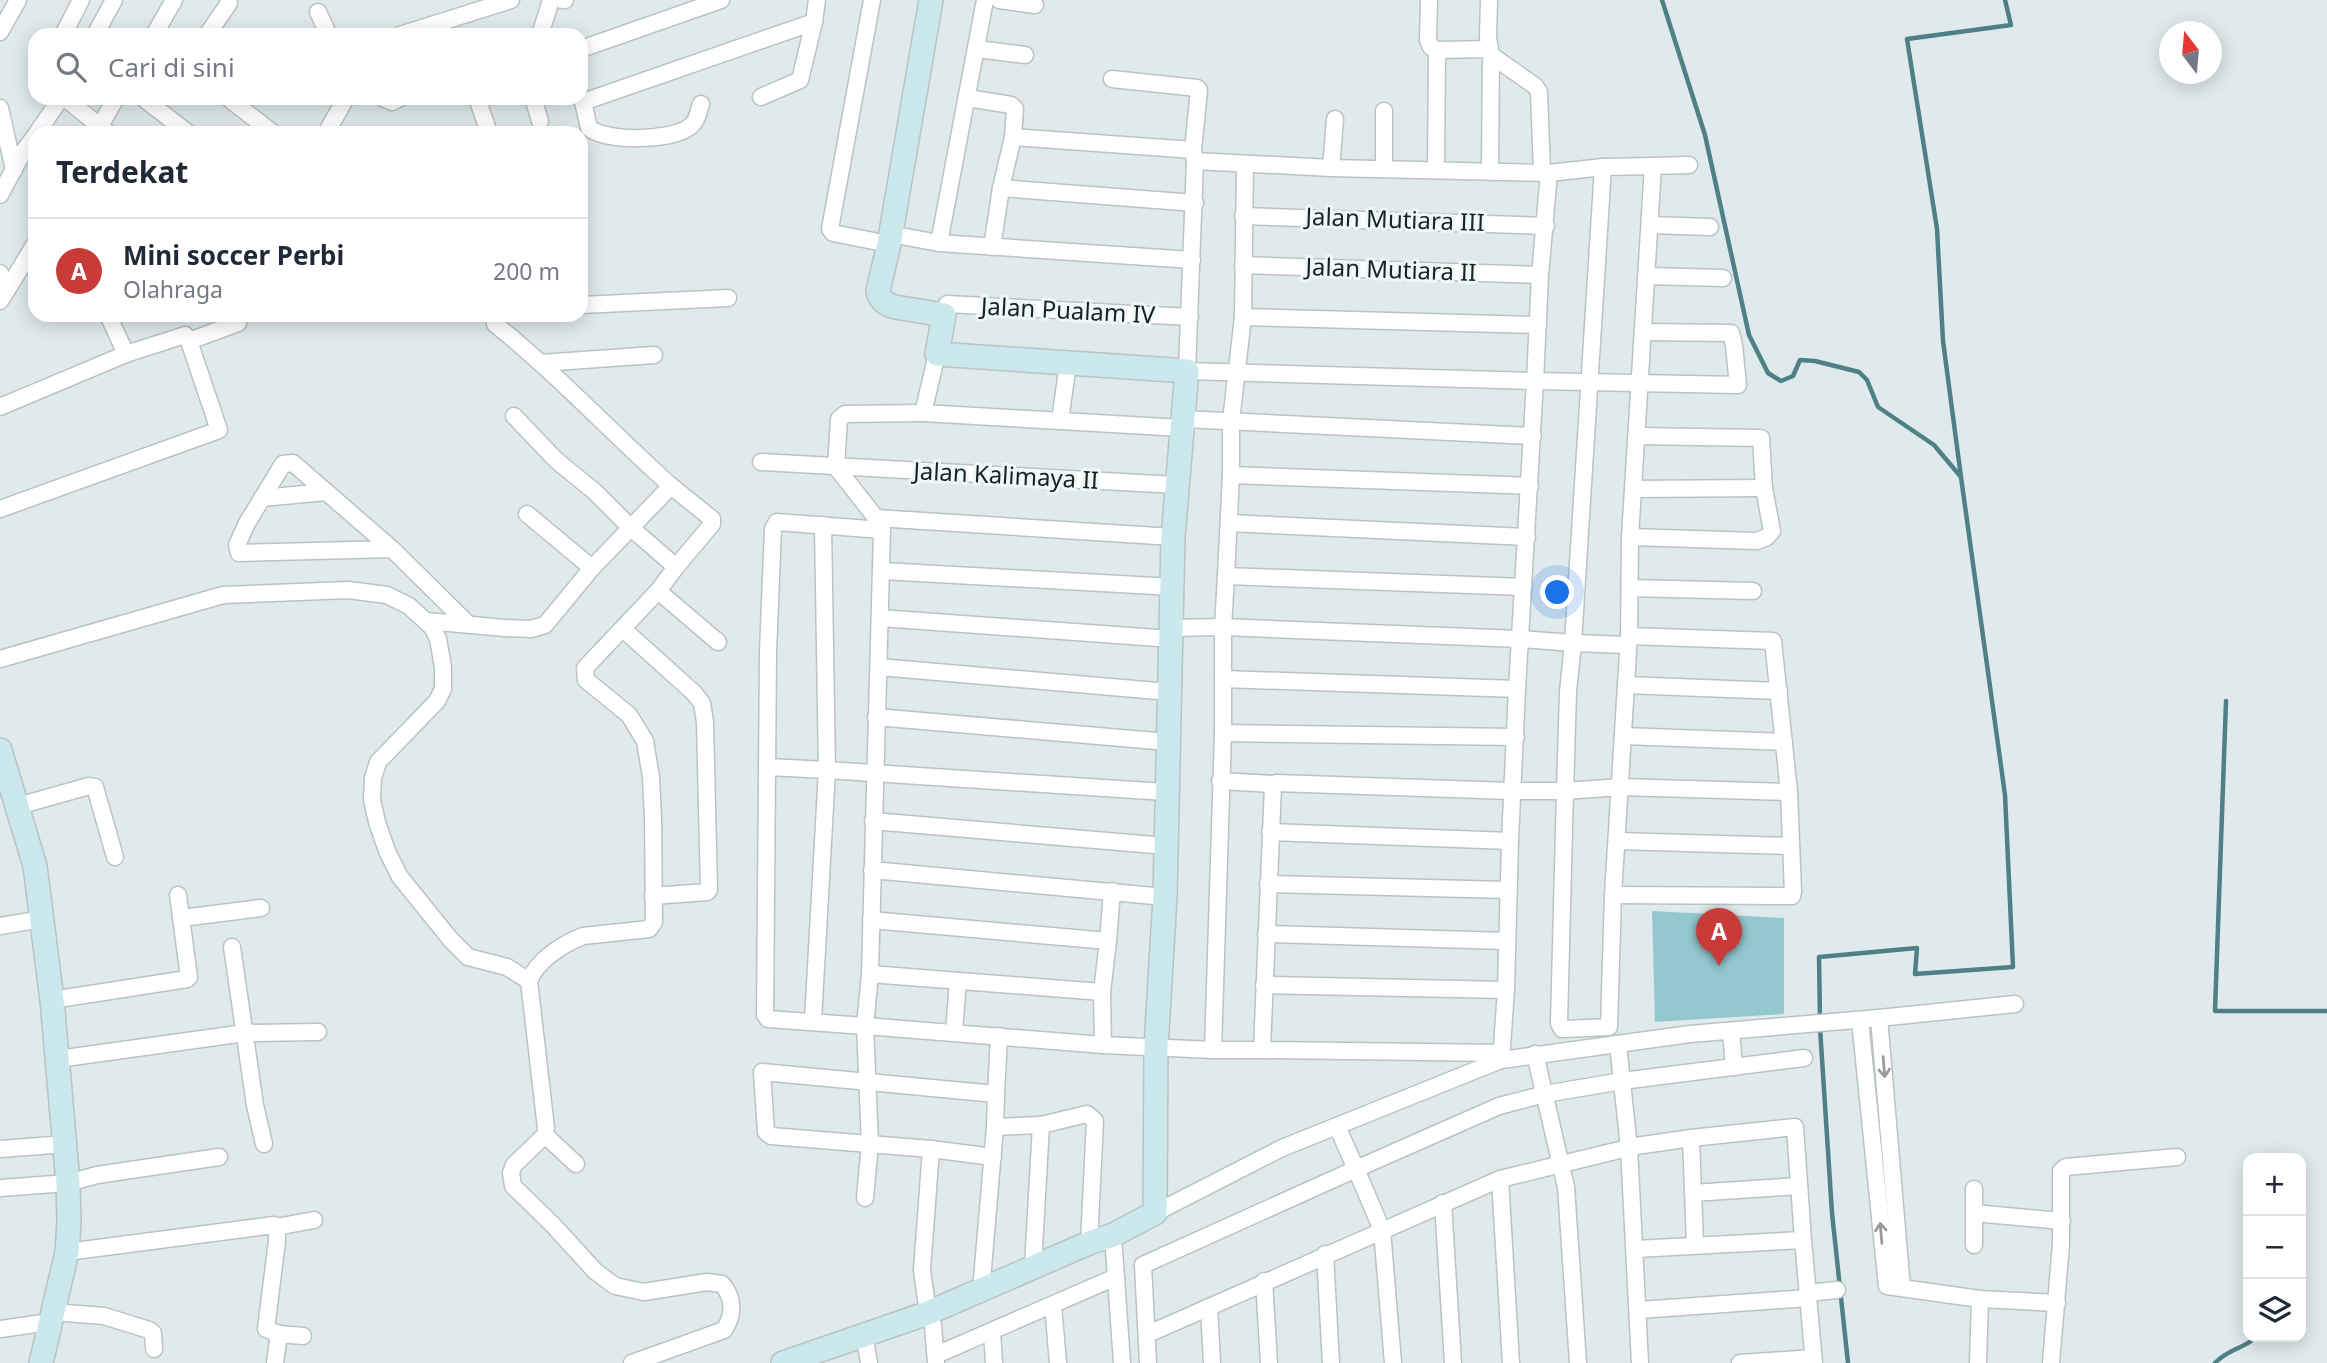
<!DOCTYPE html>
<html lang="id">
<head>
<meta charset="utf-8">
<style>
	body { margin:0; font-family:"Noto Sans",sans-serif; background:#f6f6f7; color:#1f2937 }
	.controls { position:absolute; right:21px; bottom:21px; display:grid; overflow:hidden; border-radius:14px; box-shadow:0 4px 18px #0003 }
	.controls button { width:63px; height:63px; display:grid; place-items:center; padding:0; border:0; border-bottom:2px solid #e0e1e3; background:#fff; color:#1f2937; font:35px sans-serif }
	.compass { position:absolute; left:2159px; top:21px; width:63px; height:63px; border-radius:50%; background:#fff; box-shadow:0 4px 18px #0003; rotate:344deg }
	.you { position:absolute; left:1558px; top:593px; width:24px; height:24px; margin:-18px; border:5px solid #fff; border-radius:50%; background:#1a73e8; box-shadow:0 0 0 10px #1a73e833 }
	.badge { display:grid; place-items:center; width:46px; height:46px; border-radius:50%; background:#c93b38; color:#fff; font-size:23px; font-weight:700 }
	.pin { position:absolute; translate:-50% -58px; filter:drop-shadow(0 2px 4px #0008) }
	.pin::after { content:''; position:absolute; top:37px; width:24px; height:21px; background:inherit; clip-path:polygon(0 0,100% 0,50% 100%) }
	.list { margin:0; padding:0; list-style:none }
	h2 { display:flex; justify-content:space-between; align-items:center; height:91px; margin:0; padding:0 28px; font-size:30px }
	h2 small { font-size:23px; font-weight:400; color:#747a83 }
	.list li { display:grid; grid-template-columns:46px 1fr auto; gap:21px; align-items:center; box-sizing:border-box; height:105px; padding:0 28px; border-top:2px solid #e0e1e3 }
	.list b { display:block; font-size:26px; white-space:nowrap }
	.list p { margin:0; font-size:23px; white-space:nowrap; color:#747a83 }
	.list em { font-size:23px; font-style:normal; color:#747a83 }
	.icon { flex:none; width:38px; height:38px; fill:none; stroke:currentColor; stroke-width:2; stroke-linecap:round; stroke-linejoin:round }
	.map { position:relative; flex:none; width:2327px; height:1363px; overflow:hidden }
	.search { position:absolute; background:#fff; box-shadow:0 4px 18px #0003; left:28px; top:28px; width:560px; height:77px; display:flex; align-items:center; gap:18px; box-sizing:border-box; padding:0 24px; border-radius:21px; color:#747a83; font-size:26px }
	.panel { position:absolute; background:#fff; box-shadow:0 4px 18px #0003; left:28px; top:126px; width:560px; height:196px; border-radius:21px }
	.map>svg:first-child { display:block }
	.green { fill:#93c8cf }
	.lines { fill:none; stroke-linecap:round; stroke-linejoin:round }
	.stream { stroke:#4f8086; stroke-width:4.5 }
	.street-casing { stroke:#b9c3c4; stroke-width:19 }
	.secondary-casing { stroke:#b9c3c4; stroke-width:26 }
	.street { stroke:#fff; stroke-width:16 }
	.secondary { stroke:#cbe8ec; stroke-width:23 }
	.oneway { stroke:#999b9b }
	.labels { text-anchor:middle; stroke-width:6; stroke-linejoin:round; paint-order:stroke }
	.street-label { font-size:24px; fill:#1d2121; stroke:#edf8f9 }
</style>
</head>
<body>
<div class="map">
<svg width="2327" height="1363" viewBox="0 0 2327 1363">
	<rect width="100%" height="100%" fill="#e0eaec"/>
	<path class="green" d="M1652,911l132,7v96l-129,8z"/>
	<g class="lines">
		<g class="stream">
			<path d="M1662,0l43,135 44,200 19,38 13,8 12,-5 7,-16 15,1 44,11 8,8 11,27 56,38 27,32 44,318 8,172 -98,7 2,-26 -98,9 1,62"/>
			<path d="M1961,477l-18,-136 -6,-112 -30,-190 104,-14 -6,-25"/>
			<path d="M2226,701l-11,310h112"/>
			<path d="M1820,1028l12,185 16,150"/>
			<path d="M2215,1363c14,-15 29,-14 41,-26"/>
		</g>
		<g class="street-casing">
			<g id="street">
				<path d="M562,0h3"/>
				<path d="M872,0l-42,229 3,4 56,11"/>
				<path d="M999,0l36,5"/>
				<path d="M1429,0l-1,40 3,7 6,3 53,-1"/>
				<path d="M1489,0l-1,37 3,18 44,31 4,6 3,80"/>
				<path d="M318,12l8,17 -3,6"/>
				<path d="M0,32l18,-32"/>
				<path d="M63,35l18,-35"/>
				<path d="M95,35l19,-35"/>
				<path d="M154,35l20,-35"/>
				<path d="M207,35l22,-32"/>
				<path d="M400,35l111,-35"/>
				<path d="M540,35l11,-35"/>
				<path d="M581,49l140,-49"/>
				<path d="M977,49l48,6"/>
				<path d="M1112,79l85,9 2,2 -6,60"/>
				<path d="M761,97l39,-17 14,-58"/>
				<path d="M65,98l43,35"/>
				<path d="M143,98l45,35"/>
				<path d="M228,98l45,35"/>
				<path d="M383,98l9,4 8,-4"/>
				<path d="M477,98l12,35"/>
				<path d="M533,98l7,23"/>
				<path d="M968,98l43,7 4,4 -2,28 -12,51"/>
				<path d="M701,104c-3,9 -4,19 -13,24 -21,13 -80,14 -99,0l-6,-26 231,-80 3,-22"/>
				<path d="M0,108l14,62"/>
				<path d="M1384,111v58"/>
				<path d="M100,126l16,-28"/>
				<path d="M37,133l24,-35"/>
				<path d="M326,133l20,-35"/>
				<path d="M1013,137l180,13 2,11 136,7 218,5 54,-6 50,-1 -23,371 -1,99 -16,259 -4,132 -44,2h-3l-3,-6 6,-232h-54l-235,-8 -3,3 -11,264 239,3"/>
				<path d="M1195,161l-8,210 348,10 -18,308 -294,-10"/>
				<path d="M1245,164l-2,153 -12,104v54l-5,101 298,11"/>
				<path d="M1653,166l36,-1"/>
				<path d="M1331,168l4,-49"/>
				<path d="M1436,170l1,-120"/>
				<path d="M1490,172l1,-117"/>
				<path d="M1549,173l-9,102 -5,106 203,4 -4,-40 -3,-12 -88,-1"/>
				<path d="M0,195l23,-43 12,-16"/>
				<path d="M1243,216l303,10"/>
				<path d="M1650,225l60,2"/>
				<path d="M890,234l49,9 253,17"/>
				<path d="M939,243l46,-243"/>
				<path d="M992,247l9,-59 194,15"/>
				<path d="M1243,265l297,10"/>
				<path d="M0,273l7,17 -7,11"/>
				<path d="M1648,276l75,2"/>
				<path d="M7,290l28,-46"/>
				<path d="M581,305l147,-7"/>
				<path d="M108,315l18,39"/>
				<path d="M944,315l3,-11 243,13"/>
				<path d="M1243,317l295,8"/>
				<path d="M189,341l49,-18"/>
				<path d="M937,354l-14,59 259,15"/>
				<path d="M541,363l113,-8"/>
				<path d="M0,407l126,-53 59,-19 4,6 30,89 -219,79"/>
				<path d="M514,416l42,44 39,32 35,35 46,40 -18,24 -73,77 1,12 43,35 16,26 6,36 2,41 1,104 -5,7 -66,7c-20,8 -46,24 -54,45"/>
				<path d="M1184,419l349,17"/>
				<path d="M1060,421l8,-58"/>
				<path d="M761,462l415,23"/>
				<path d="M1231,475l299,11"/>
				<path d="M671,486l41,33v5l-36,43"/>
				<path d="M1634,489l130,-1"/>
				<path d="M262,498l64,-6"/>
				<path d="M527,514l65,54"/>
				<path d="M876,518l297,19"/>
				<path d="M1229,523l298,14"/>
				<path d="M882,530l-105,-8 -4,7 -5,123 -3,363 3,4 97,7 5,-52 12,-444 -6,-12 -40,-51 3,-48 6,-5 78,-1"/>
				<path d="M1630,537l127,4 10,-4 5,-6 -8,-43 -3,-50 -124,-2"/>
				<path d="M392,549l-153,4 -2,-8 10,-22 36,-59 10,-1 99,86 76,75"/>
				<path d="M883,571l290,16"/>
				<path d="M1630,588l123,3"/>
				<path d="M658,591l60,51"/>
				<path d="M880,618l292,21"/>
				<path d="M426,621l79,7 26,1 14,-4 47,-57 79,-82c-60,-54 -114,-112 -176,-162l-1,-6 2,-3"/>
				<path d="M1171,628l52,-1 297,12 53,4 30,-476"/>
				<path d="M623,629l71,64 8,10 3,19 4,168 -2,2 -54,4"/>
				<path d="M1628,645l-55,-2 -5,49 -3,99 56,-4 168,5"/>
				<path d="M0,659l223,-64 125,-5 39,5 22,11 23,21 6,12 5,28v22l-6,12 -59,61 -5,16 -1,22 5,22 10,29 13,26 51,63 17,17 39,10 22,14 17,147 -1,7 -31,30 -3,8 2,13 40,39 42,46 20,15 29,6 63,-10 15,2c12,14 12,31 2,46l-92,33"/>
				<path d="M879,667l290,25"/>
				<path d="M1626,685l153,6"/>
				<path d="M876,717l292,25"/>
				<path d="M1223,733l293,4"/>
				<path d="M1623,736l161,6"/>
				<path d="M768,767l59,3 -4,-245"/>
				<path d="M1220,781l54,3"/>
				<path d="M18,806l71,-20 6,1 20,70"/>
				<path d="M873,821l293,25"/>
				<path d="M1270,832l240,9 -4,149 -5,70"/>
				<path d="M1510,841l7,-152"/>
				<path d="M1618,841l173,5"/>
				<path d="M872,870l293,27"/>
				<path d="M1268,884l239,6"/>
				<path d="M1613,895l179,1 1,-4 -4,-100 -16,-151 -144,-5"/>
				<path d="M182,918l79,-10"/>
				<path d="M0,926l42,-7"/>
				<path d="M1266,934l240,7"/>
				<path d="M1108,941l4,-50"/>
				<path d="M232,947l23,158 9,39"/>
				<path d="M870,974l232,18 6,-51 -237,-21"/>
				<path d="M1264,985l242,5"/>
				<path d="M1102,992l1,53"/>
				<path d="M52,1000l135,-21 2,-2 -11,-82"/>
				<path d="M1879,1018l136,-14"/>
				<path d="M1860,1020l27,266 93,13 77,4"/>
				<path d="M813,1021l14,-251 338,22"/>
				<path d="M1731,1031l3,36"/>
				<path d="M954,1032l4,-51"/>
				<path d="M1618,1044l11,104 11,215"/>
				<path d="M1213,1050h49"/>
				<path d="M1535,1054l31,133 12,176"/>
				<path d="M58,1059l187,-26 73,-1"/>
				<path d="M1041,1125l46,-11 8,7 -6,122"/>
				<path d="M995,1127l46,-2 -8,141"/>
				<path d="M545,1135l31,29"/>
				<path d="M1691,1138l4,106"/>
				<path d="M0,1149l66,-5"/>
				<path d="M931,1149l-9,121 6,43 5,12 3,38"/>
				<path d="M993,1157l-62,-8 -160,-13 -5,-4 -4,-60 234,22 3,-58"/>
				<path d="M1500,1179l11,184"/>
				<path d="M0,1188l68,-5 29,-8 122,-18"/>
				<path d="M1693,1193l106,-7"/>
				<path d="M865,1198l5,-54 -5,-118 238,19 110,5 10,-317v-106l3,-51"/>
				<path d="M1443,1203l10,160"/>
				<path d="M1155,1213l127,-65 219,-88 189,-26 189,-16 23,270"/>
				<path d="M1974,1213l88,8"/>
				<path d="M276,1227l38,-7"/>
				<path d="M1113,1235l9,128"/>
				<path d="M1803,1240l11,123"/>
				<path d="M1974,1245v-56"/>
				<path d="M67,1252l207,-27 3,5v11l-11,88 13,5 -4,29"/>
				<path d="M1325,1254l6,109"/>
				<path d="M1264,1281l5,82"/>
				<path d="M981,1291l14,-164 1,-33"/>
				<path d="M1807,1293l30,-3"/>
				<path d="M1053,1305l5,58"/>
				<path d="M1209,1307l3,56"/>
				<path d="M1639,1310l169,-12"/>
				<path d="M53,1312l51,4 45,14 4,3 1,16"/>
				<path d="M0,1329l50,-7"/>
				<path d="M992,1332l2,31"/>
				<path d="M279,1334l24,2"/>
				<path d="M864,1334l5,29"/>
				<path d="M1148,1334l352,-155 136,-33 55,-8 104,-11 8,113 -167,9"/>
				<path d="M936,1355l180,-78"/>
				<path d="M1148,1363l-5,-98 213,-96 -19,-43"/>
				<path d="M1393,1363l-11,-133 -26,-61 143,-63 46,-12 77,-13 182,-23"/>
				<path d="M1740,1363l73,-5"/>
				<path d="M1978,1363l2,-64"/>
				<path d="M2051,1363l10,-119v-73l5,-4 111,-10"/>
			</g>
		</g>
		<g class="secondary-casing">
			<g id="secondary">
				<path d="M0,750l35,116 17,134 16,183 1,40 -2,29 -26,111"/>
				<path d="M783,1363l145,-50 161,-70 24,-8 42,-22 1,-166 9,-150 8,-360 14,-166 -250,-17 7,-39 -49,-8c-9,-3 -15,-6 -17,-16l11,-47 42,-244"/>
			</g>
		</g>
		<use href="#street" class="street"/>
		<use href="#secondary" class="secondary"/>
	</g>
	<defs><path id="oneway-shaft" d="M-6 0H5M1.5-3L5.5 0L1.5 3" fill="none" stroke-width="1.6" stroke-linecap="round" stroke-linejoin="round" transform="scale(1.75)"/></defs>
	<g class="oneway">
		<use href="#oneway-shaft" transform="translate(1884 1067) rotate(85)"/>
		<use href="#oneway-shaft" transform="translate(1881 1233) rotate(-95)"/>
	</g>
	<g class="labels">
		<g class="street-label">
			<text transform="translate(1395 220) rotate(2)" y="8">Jalan Mutiara III</text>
			<text transform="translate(1391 270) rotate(2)" y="8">Jalan Mutiara II</text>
			<text transform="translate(1068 311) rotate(3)" y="8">Jalan Pualam IV</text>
			<text transform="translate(1006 476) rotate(3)" y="8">Jalan Kalimaya II</text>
		</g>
	</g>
</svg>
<div class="controls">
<button>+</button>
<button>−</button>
<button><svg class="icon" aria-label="layers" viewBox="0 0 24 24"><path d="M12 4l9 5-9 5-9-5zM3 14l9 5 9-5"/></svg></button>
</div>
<svg class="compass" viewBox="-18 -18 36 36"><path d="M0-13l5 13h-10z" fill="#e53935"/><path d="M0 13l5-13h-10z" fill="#747a83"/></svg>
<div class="you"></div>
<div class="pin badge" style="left:1719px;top:966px">A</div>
<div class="search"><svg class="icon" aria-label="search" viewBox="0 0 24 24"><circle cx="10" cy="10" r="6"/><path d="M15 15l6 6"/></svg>Cari di sini</div>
<section class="panel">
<h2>Terdekat<small></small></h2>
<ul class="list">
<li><span class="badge">A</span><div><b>Mini soccer Perbi</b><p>Olahraga</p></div><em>200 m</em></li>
</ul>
</section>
</div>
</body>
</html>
